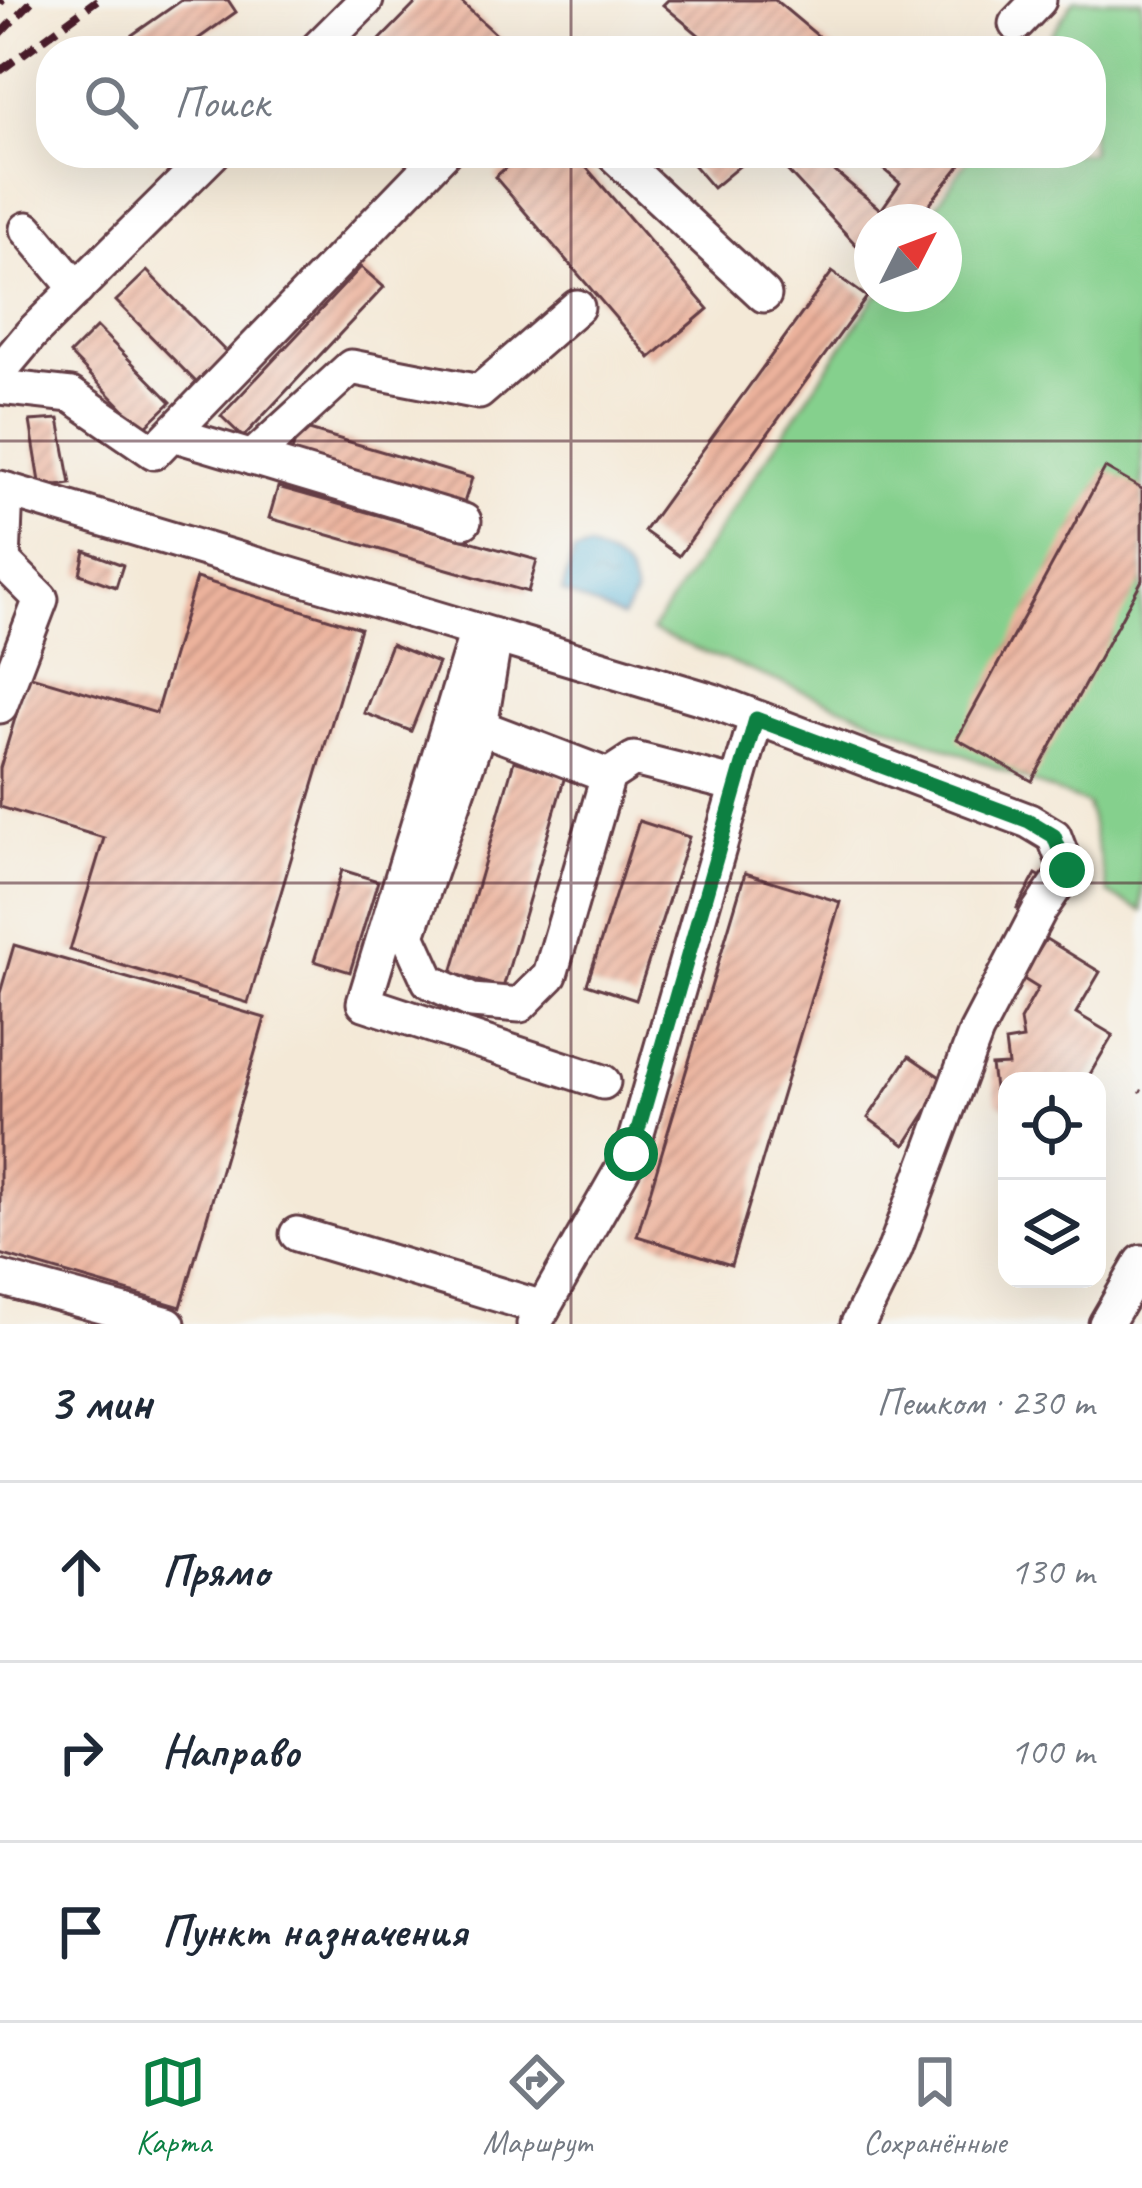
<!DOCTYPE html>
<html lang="ru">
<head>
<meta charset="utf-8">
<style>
	body { margin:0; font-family:Caveat,sans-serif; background:#f6f6f7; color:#1f2937 }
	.controls { position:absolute; right:36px; bottom:36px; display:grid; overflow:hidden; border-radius:24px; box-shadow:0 12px 48px #0002 }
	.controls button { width:108px; height:108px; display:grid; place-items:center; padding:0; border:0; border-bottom:3px solid #e0e1e3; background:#fff; color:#1f2937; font:60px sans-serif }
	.compass { position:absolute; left:854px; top:204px; width:108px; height:108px; border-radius:50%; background:#fff; box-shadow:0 12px 48px #0002; rotate:48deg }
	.stop { position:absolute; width:36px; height:36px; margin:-27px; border:9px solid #0b8043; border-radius:50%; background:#fff }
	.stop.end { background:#0b8043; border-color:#fff; box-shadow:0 3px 12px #0008 }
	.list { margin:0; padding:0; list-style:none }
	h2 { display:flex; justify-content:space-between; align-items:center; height:156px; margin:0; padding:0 48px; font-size:51px }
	h2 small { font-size:39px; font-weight:400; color:#747a83 }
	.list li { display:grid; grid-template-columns:78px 1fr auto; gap:36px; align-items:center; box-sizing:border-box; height:180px; padding:0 48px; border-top:3px solid #e0e1e3 }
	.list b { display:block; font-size:45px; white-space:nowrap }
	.list em { font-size:39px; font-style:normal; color:#747a83 }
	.icon { flex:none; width:66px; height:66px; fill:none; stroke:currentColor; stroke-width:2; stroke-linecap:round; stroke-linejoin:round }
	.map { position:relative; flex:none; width:1142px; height:1324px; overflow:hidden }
	.search { position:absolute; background:#fff; box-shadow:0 12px 48px #0002; left:36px; right:36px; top:36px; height:132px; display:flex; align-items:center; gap:30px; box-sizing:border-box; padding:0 42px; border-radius:48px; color:#747a83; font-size:45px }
	.sheet { height:696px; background:#fff }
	nav { display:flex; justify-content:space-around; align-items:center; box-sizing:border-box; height:168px; border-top:3px solid #e0e1e3; background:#fff; font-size:33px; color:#747a83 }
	nav a { display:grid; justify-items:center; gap:6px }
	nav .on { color:#0b8043 }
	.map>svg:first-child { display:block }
	.grass { fill:#85d08d; stroke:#68785c; stroke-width:3 }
	.water { fill:url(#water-ripples); stroke:#526981; stroke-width:3 }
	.building { fill:url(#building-hatch) }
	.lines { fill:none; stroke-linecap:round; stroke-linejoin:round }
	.minor-casing { stroke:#643d45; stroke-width:39 }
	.path { stroke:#643d45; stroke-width:4.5; stroke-dasharray:9 9; stroke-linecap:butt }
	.minor { stroke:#fff; stroke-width:33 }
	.rail { stroke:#4a1f2b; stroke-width:8; stroke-dasharray:18 9; stroke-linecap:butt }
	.route { stroke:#0b8043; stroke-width:15 }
	.grid { fill:none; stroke:#4a1f2b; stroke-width:3; stroke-opacity:0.55 }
</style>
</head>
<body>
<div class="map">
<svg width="1142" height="1324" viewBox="0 0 1142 1324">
	<defs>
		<pattern id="water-ripples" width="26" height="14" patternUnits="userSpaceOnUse" patternTransform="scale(3)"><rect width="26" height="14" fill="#59b3d7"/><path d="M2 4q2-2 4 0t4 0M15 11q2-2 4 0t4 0" fill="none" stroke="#4c91af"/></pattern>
		<pattern id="building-hatch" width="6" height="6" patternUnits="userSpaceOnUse" patternTransform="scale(3)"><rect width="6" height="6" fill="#ecb29c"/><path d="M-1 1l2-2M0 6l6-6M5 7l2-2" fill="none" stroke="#c1907f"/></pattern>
	</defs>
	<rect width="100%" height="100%" fill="#f6f6f2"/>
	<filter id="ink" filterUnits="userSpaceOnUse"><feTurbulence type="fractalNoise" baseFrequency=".00833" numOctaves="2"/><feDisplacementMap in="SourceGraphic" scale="24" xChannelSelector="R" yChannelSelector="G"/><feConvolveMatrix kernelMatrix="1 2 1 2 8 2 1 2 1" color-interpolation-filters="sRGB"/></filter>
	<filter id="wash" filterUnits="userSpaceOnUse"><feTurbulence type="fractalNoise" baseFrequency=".004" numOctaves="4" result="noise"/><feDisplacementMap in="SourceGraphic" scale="48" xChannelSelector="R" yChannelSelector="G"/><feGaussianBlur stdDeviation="2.7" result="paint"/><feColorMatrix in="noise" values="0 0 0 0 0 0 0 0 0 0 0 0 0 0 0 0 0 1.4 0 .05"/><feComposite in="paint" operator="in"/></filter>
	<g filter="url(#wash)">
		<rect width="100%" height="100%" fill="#f4e9d7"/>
		<path class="grass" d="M1074,0h68v911l-34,-17 -21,-90 -436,-173 226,-337h67v-72h-19l47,-69h119v-102h-51z"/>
		<path class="water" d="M589,548c29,14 41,15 46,49l-13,21 -60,-26 11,-39z"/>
		<g id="blocks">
			<g class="building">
				<path d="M182,0h46l8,12 -55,39h-39l-10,-16z"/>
				<path d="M419,0h40l55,51h-145z"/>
				<path d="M668,0h107l61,51h-118l-55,-46z"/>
				<path d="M523,153h51l134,156 -58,49 -155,-181z"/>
				<path d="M683,153h72l-42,35z"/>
				<path d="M771,153h42l68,57 19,-27 -36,-30h96l6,5 -51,64h-43v40z"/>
				<path d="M361,267l23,20 -141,150 -22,-21z"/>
				<path d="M147,271l83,85 -30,30 -84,-85z"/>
				<path d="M832,272l35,25 -188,259 -35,-25z"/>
				<path d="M97,327l74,75 -28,27 -73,-75z"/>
				<path d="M59,419l12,65 -30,4 -11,-67z"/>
				<path d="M299,427l173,51 -10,31 -172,-51z"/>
				<path d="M1105,468l37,21v91l-110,201 -75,-42z"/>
				<path d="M278,487l259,73 -9,32 -259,-74z"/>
				<path d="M85,551l38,14 -7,22 -36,-13z"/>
				<path d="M196,578l164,50 -112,375 -178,-53 34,-112 -104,-31v-39l28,-93 128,38z"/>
				<path d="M391,644l47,19 -27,68 -47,-18z"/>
				<path d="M514,761l51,15 -62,212 -51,-15z"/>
				<path d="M639,821l50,16 -53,163 -49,-16z"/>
				<path d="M342,870l36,11 -28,91 -36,-11z"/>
				<path d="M745,873l95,29 -109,363 -94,-29z"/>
				<path d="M1036,874l18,10 -19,34 -18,-10z"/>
				<path d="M1046,939l54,33 -24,41 37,22 -27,46h-79v28l-11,-7 -5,-36 17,-1 -3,-23 18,-3 -3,-19 18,-32 -16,-10z"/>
				<path d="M14,945l251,73 -84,289 -181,-53v-261z"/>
				<path d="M909,1056l37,25 -41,64 -37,-27z"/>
			</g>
		</g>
	</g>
	<g filter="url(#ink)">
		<use href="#blocks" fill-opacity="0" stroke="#643d45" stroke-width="3"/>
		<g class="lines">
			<g class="minor-casing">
				<g id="minor">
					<path d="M1016,24l23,-24"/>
					<path d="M315,51l51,-51"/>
					<path d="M612,153l152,142"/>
					<path d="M27,229l50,60"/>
					<path d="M0,371l31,-37 182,-181"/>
					<path d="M0,387l71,8 83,57 289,-299"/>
					<path d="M173,434l291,87"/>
					<path d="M252,458l99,-91 128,25 98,-85"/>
					<path d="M0,488l713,213 316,120 25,15 13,34 -28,41 -63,121 -81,217 -37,75"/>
					<path d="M477,631l-113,372 239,79"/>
					<path d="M0,706l41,-107 -38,-38 3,-71"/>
					<path d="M480,727l15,-91"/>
					<path d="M608,776l-128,-49 -72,208 21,46 43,20 48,4 30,-30 58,-199 26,-17 103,26"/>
					<path d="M297,1234l246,74"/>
					<path d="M0,1278l168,46"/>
					<path d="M534,1324l97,-170 125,-435"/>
					<path d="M1106,1324l36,-62"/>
				</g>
			</g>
			<path class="path" d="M1140,1091l2,1"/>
			<use href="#minor" class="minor"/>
			<g class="rail">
				<path d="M0,3l3,-3"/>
				<path d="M0,34l33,-34"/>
				<path d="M0,71l97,-71"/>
			</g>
		</g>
	</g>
	<g class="lines" filter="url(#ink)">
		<path class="route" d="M631,1154l125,-435 273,102 25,15 13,34"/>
	</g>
	<path class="grid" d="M571,0v51M571,153v1171M0,441h1142M0,883h1142"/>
</svg>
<div class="controls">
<button><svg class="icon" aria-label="locate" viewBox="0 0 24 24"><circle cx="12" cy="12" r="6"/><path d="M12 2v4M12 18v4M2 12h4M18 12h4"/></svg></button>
<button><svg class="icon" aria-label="layers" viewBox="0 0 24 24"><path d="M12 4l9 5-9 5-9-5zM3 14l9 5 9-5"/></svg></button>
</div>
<svg class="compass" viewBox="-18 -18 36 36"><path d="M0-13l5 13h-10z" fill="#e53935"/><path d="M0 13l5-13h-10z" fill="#747a83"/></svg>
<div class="stop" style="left:631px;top:1154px"></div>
<div class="stop end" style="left:1067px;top:870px"></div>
<div class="search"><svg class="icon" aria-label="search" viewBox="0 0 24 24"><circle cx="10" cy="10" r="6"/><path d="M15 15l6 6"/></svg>Поиск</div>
</div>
<section class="sheet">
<h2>3 мин<small>Пешком · 230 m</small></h2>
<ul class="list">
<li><svg class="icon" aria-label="ahead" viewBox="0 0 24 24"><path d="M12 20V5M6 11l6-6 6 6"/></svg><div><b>Прямо</b></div><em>130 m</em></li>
<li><svg class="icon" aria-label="right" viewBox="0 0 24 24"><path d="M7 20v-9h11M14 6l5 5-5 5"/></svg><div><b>Направо</b></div><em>100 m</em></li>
<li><svg class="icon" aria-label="arrive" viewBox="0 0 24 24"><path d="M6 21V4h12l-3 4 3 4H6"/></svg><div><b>Пункт назначения</b></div></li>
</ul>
</section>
<nav>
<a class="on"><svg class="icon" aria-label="map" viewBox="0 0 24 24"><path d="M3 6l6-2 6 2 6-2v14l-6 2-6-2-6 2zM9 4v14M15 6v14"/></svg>Карта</a>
<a><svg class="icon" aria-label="directions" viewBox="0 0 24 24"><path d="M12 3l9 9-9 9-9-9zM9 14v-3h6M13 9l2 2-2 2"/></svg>Маршрут</a>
<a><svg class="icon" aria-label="saved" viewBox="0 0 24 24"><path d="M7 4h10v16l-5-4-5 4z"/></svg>Сохранённые</a>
</nav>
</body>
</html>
